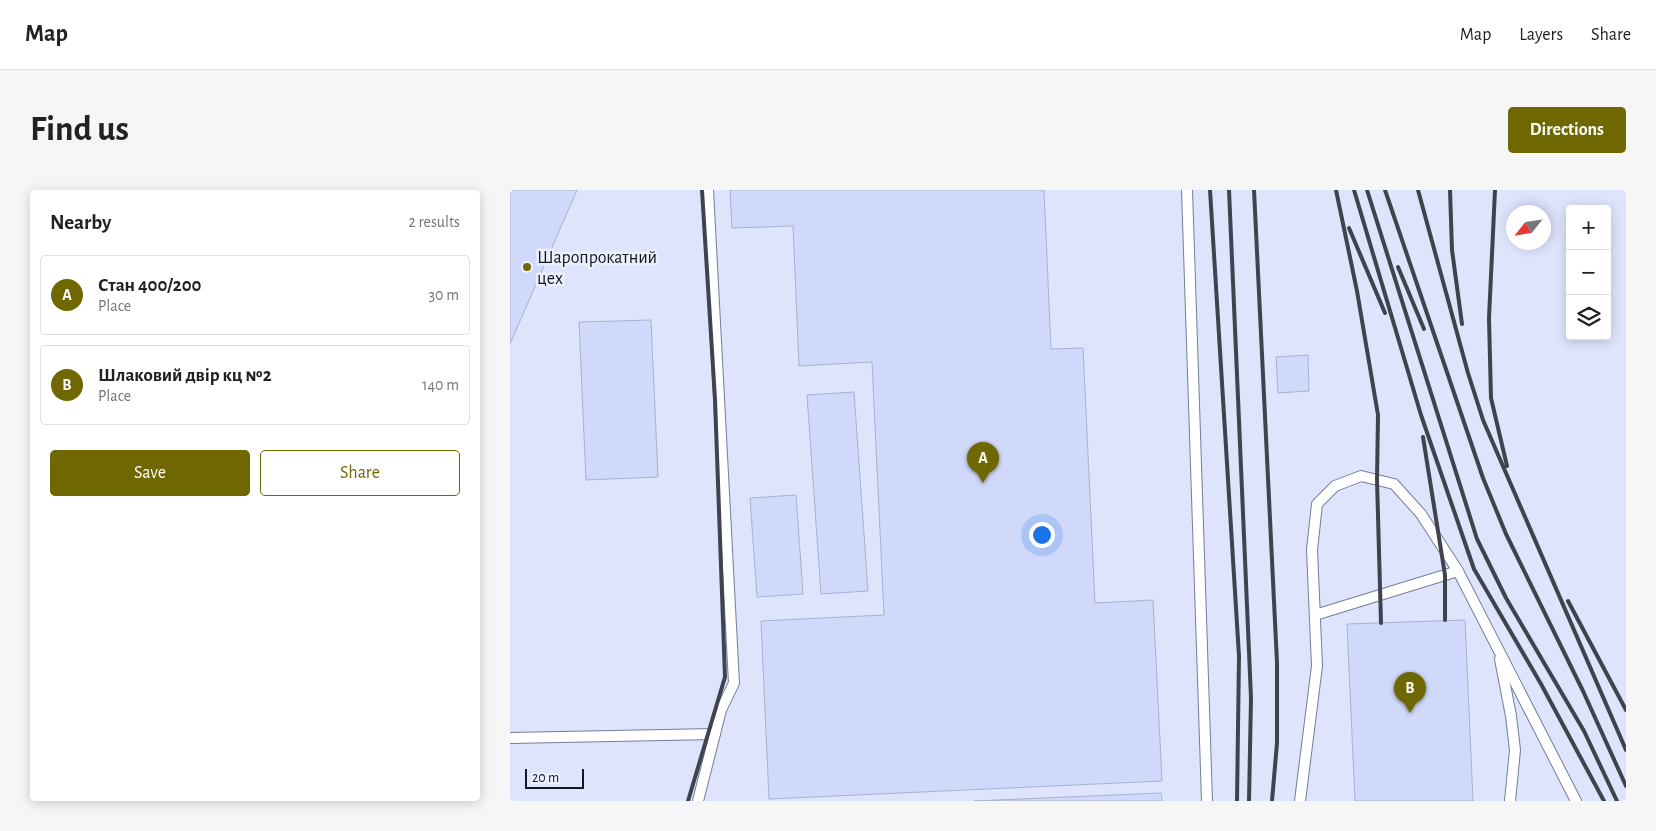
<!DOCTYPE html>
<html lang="en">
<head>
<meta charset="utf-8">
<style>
	body { margin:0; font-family:"Alegreya Sans",sans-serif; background:#f6f6f6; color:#222 }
	.controls { position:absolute; right:15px; top:15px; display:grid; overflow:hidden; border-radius:5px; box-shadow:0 2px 12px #0003 }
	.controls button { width:45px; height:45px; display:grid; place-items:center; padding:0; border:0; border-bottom:1px solid #e0e0e0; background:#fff; color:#222; font:25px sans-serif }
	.compass { position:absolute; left:996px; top:15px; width:45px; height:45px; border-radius:50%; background:#fff; box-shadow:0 2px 12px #0003; rotate:240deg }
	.scale { position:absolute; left:15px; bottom:12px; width:59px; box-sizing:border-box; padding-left:5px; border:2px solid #131722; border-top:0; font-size:14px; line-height:18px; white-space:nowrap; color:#131722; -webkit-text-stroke:4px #ecf0fd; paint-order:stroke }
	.you { position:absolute; left:531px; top:344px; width:18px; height:18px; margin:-12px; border:4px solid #fff; border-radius:50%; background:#1a73e8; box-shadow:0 0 0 8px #1a73e833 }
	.badge { display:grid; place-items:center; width:32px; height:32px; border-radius:50%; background:#6f6700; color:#fff; font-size:16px; font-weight:700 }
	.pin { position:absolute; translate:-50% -41px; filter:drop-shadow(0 1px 2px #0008) }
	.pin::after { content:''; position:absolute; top:26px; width:18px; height:15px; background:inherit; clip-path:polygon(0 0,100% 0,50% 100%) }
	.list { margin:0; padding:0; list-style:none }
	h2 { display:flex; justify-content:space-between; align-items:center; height:65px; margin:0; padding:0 20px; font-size:21px }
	h2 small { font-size:16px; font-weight:400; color:#767676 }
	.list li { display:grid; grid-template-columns:32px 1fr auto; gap:15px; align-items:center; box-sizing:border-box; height:80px; margin:0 10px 10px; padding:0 10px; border:1px solid #e0e0e0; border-radius:5px }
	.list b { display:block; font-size:19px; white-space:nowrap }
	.list p { margin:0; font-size:16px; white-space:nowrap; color:#767676 }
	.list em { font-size:16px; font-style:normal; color:#767676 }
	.actions { display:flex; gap:10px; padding:15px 20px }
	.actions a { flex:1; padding:11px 0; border:1px solid #6f6700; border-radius:5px; text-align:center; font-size:18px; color:#6f6700 }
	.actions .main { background:#6f6700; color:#fff }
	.icon { flex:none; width:28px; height:28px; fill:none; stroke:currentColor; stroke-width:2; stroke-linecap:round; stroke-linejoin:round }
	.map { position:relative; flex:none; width:1116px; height:611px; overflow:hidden; border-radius:5px }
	header { display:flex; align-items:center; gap:30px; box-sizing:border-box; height:70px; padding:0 25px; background:#fff; border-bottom:1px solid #e0e0e0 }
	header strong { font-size:24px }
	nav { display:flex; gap:28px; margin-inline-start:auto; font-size:18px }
	.intro { display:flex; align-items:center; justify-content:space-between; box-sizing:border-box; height:120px; padding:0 30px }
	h1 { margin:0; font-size:35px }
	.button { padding:12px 22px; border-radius:5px; background:#6f6700; color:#fff; font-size:18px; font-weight:700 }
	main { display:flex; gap:30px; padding:0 30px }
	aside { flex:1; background:#fff; border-radius:5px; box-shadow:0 2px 12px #0003 }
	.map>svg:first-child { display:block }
	.built { fill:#dde4fc; fill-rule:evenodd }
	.building { fill:#d0d9fa; stroke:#a8b1d0 }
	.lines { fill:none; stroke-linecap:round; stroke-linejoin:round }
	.lane-casing { stroke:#747d9a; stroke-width:12 }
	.lane { stroke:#fff; stroke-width:10 }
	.rail { stroke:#3f434e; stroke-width:4 }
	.poi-dot { fill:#6f6700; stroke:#ecf0fd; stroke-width:2 }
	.labels { text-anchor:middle; stroke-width:5; stroke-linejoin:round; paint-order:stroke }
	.poi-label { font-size:18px; fill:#131722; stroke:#ecf0fd; text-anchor:start }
</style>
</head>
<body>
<header>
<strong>Map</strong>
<nav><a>Map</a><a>Layers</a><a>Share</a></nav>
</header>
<div class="intro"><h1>Find us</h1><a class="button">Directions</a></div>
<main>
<aside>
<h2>Nearby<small>2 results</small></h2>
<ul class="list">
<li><span class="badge">A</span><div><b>Стан 400/200</b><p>Place</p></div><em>30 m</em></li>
<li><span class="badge">B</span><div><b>Шлаковий двір кц №2</b><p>Place</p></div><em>140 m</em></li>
</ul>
<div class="actions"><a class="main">Save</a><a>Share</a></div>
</aside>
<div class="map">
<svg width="1116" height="611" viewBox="0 0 1116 611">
	<rect width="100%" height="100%" fill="#ecf0fd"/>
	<path class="built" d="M0,0h1116v611h-1116zM1060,19h37v127h-37zM1004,22h30v30h-30z"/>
	<g class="building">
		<path d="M0,0h67l-67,154z"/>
		<path d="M220,0h314l7,159 32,-1 12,255 58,-3 9,181 -393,18 -8,-178 123,-6 -12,-253 -73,4 -6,-140 -61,2z"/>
		<path d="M141,130l7,157 -72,3 -7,-158z"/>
		<path d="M798,165l1,36 -31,2 -2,-36z"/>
		<path d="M344,202l14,199 -47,3 -14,-199z"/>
		<path d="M286,305l7,99 -46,3 -7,-99z"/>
		<path d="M955,430l8,181h-118l-8,-177z"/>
		<path d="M651,603l1,8h-188z"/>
	</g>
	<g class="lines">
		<g class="lane-casing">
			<g id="lane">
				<path d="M677,0l20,611"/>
				<path d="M805,425l143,-44"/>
				<path d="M990,469l11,57 4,34 -5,51"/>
				<path d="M0,548l205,-4"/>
				<path d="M188,611l23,-91 13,-27 -26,-493"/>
				<path d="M790,611l17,-135 -5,-116 5,-46 18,-18 26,-10 33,8 27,30 37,57 118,230"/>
			</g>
		</g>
		<use href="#lane" class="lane"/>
		<g class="rail">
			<path d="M700,0l29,466 -2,145"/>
			<path d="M719,0l22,508 -2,103"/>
			<path d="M744,0l23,473v80l-5,58"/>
			<path d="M826,0l21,101 21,124 -1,65 4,143"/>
			<path d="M844,0l67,225 53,154 67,115 63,117"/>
			<path d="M857,0l110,349 29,59 78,133 33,70"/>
			<path d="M875,0l98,288 23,56 77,157 43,95"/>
			<path d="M908,0l50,183 15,47 143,330"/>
			<path d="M940,0l2,60 10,74"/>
			<path d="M985,0l-6,128 2,80 16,68"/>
			<path d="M839,38l36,85"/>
			<path d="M888,77l26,62"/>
			<path d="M913,247l22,138v45"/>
			<path d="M1058,411l58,109"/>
			<path d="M178,611l37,-124 -10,-278 -13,-209"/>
		</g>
	</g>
	<circle class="poi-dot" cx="17" cy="77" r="5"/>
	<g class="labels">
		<g class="poi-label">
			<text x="27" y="73">Шаропрокатний<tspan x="27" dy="21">цех</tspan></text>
		</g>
	</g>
</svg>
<div class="controls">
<button>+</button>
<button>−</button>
<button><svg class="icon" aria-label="layers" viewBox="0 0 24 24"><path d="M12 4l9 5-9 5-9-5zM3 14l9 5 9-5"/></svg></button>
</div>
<svg class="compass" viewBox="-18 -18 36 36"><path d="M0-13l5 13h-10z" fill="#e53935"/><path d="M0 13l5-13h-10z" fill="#767676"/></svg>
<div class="scale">20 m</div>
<div class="you"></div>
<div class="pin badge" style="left:473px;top:293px">A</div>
<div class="pin badge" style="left:900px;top:523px">B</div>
</div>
</main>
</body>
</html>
